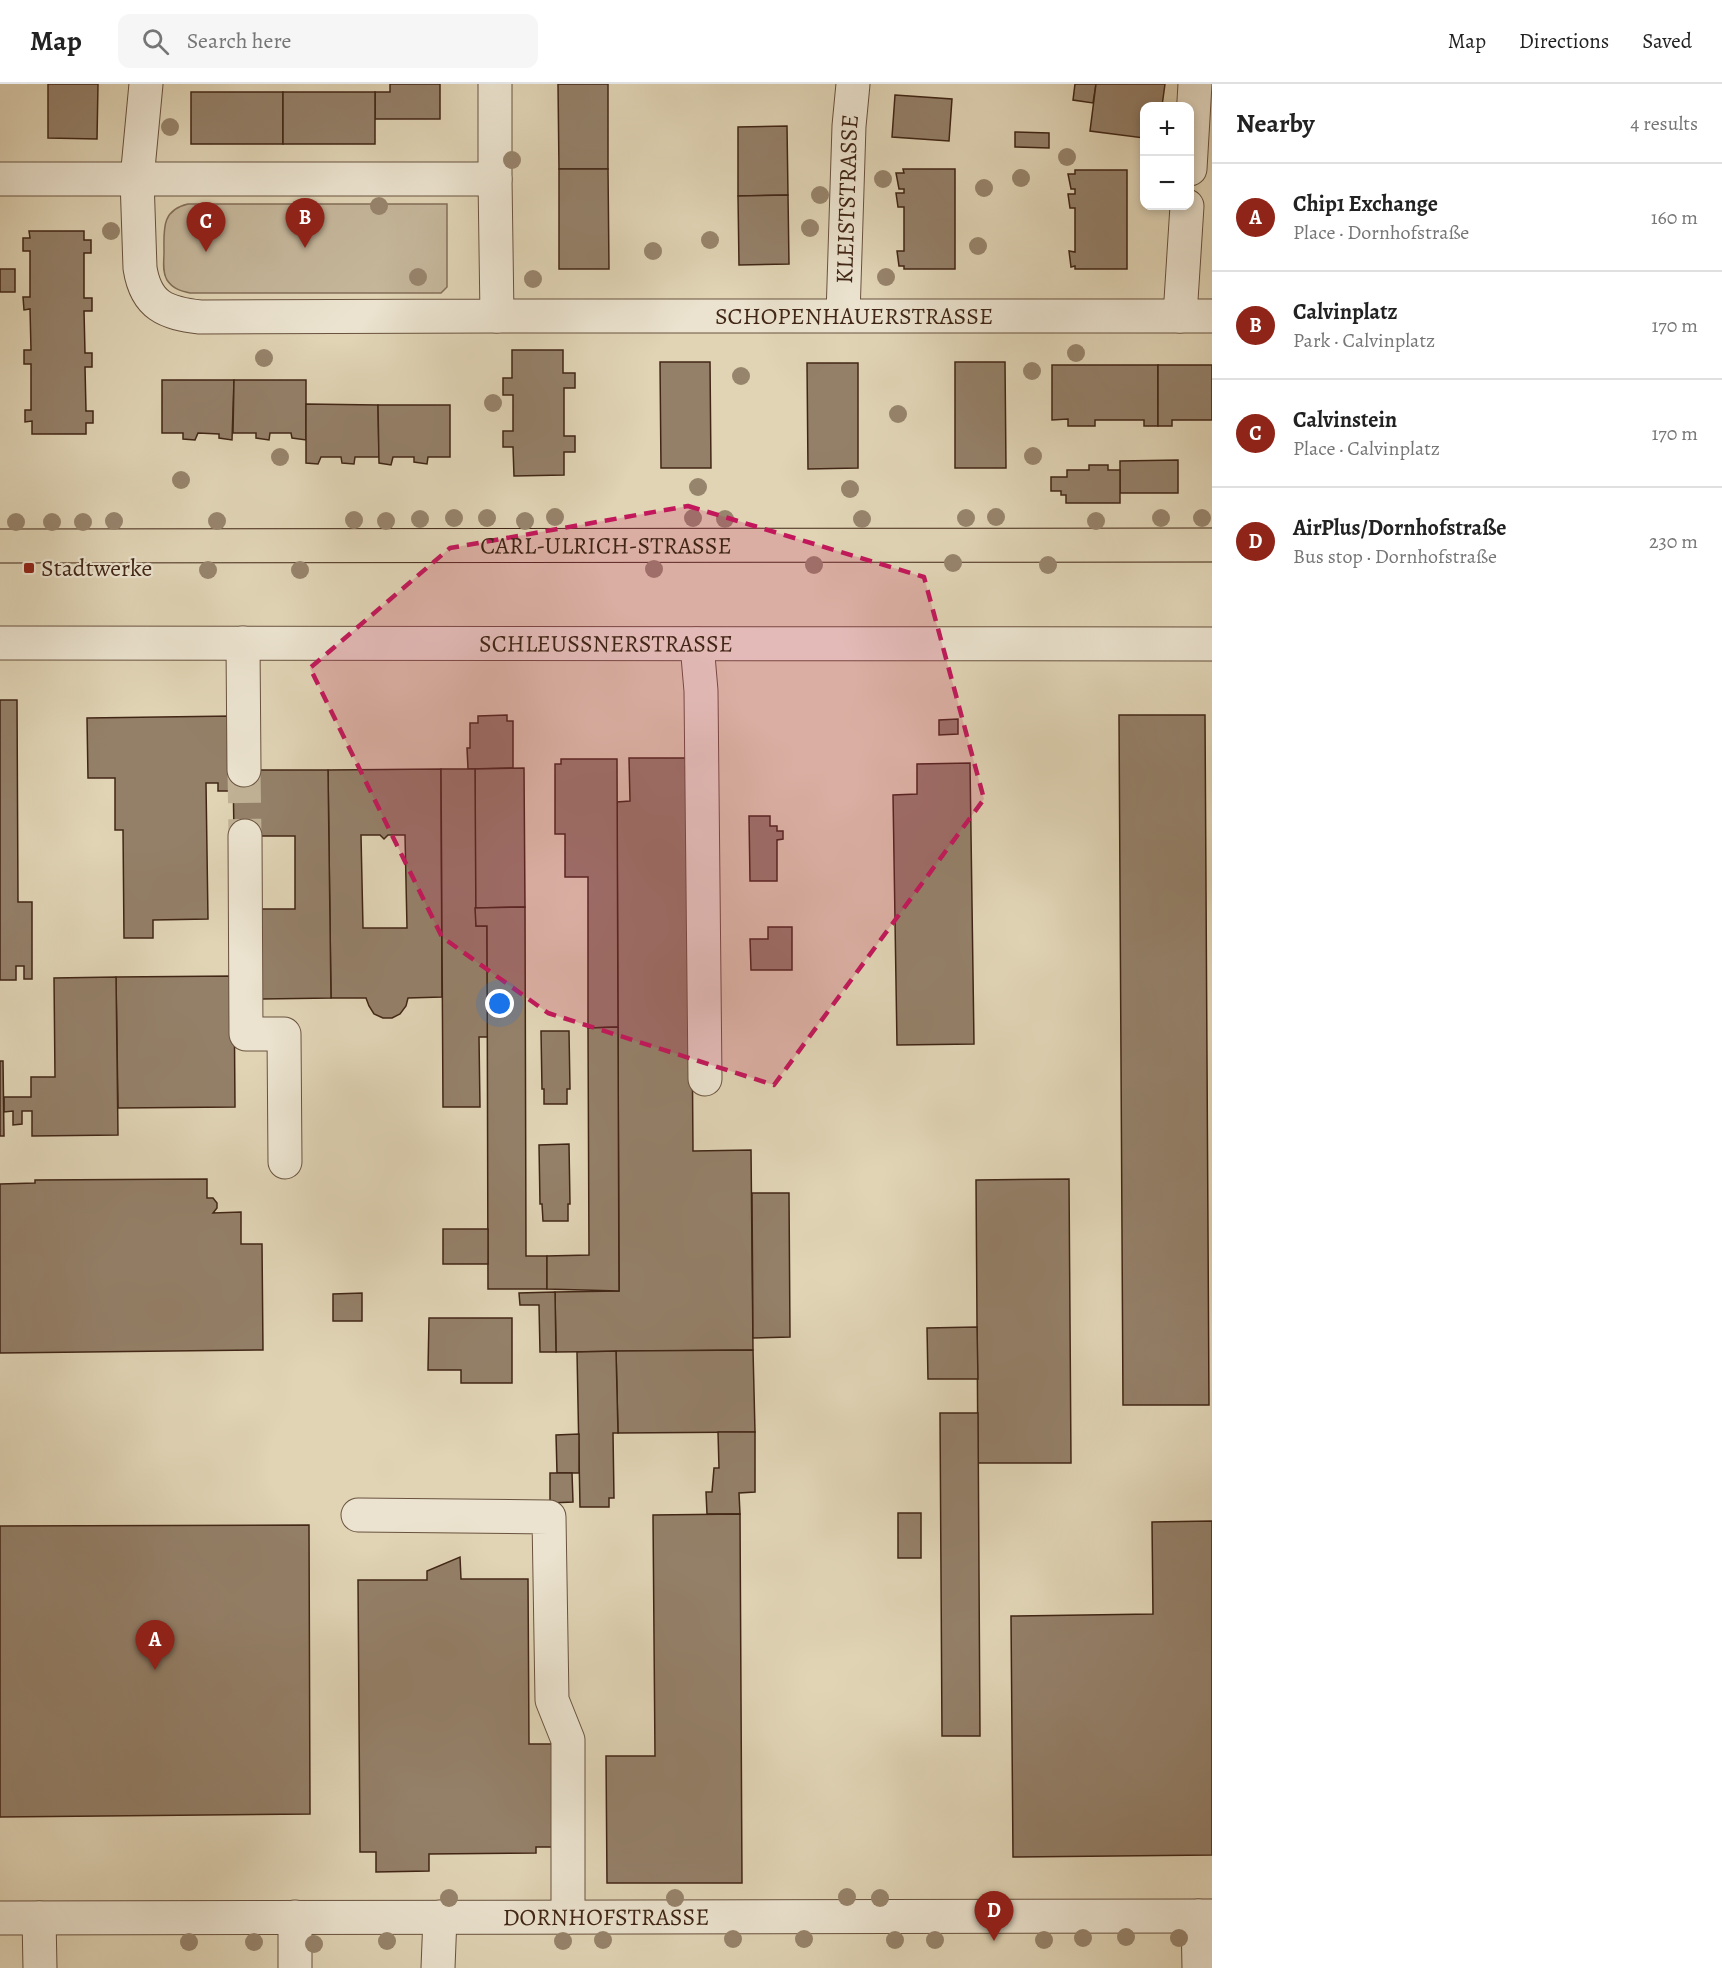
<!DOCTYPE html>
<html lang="en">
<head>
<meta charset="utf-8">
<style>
	body { margin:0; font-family:Alegreya,serif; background:#f6f6f6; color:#222 }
	.controls { position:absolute; right:18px; top:18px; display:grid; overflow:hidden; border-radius:12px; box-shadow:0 3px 9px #0003 }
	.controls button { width:54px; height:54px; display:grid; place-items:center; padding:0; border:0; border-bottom:2px solid #e0e0e0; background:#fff; color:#222; font:30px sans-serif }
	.you { position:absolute; left:500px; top:920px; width:21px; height:21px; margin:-15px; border:4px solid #fff; border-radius:50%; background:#1a73e8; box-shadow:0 0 0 9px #1a73e833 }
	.badge { display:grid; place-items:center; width:39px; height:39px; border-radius:50%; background:#8f2418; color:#fff; font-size:20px; font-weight:700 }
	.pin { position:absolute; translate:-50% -50px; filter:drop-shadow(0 2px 3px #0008) }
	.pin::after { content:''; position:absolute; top:32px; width:21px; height:18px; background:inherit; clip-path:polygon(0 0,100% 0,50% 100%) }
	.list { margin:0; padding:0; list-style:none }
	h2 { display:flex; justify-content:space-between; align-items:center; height:78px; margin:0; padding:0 24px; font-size:26px }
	h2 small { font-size:20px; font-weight:400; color:#767676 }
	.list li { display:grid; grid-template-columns:39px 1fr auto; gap:18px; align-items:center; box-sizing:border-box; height:108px; padding:0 24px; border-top:2px solid #e0e0e0 }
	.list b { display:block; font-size:22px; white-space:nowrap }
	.list p { margin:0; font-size:20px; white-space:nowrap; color:#767676 }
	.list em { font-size:20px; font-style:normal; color:#767676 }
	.icon { flex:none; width:33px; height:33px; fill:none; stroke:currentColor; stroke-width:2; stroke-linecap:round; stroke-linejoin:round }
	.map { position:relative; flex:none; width:1212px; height:1884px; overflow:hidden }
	header { display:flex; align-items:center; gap:36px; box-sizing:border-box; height:84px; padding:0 30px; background:#fff; border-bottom:2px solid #e0e0e0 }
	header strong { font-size:28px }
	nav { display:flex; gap:33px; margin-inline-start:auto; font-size:21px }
	.search { width:420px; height:54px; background:#f6f6f6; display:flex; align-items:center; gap:15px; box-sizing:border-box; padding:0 21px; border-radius:12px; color:#767676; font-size:22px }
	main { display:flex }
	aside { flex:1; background:#fff }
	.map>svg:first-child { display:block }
	.green { fill:#c5b69a; stroke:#836e58; stroke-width:1.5 }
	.building { fill:#948069; stroke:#412616; stroke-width:1.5; fill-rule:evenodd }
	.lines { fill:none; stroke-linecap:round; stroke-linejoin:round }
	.minor-tunnel { stroke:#c0b195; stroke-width:33; stroke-dasharray:33 16; stroke-linecap:butt }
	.minor-casing { stroke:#69523e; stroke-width:35 }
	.major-casing { stroke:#412616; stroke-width:35 }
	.minor { stroke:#ebe3cf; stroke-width:33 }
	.major { stroke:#e0d4b5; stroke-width:33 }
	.tree { fill:#97846c }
	.marked { fill:#c2185b; fill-opacity:0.2; stroke:#c2185b; stroke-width:4.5; stroke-dasharray:12 8; stroke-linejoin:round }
	.poi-dot { fill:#8f2418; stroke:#ebe3cf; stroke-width:2 }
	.labels { text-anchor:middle; stroke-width:4.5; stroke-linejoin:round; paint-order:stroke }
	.street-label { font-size:24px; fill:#412616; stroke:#ebe3cf }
	.poi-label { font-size:24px; fill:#412616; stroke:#ebe3cf; text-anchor:start }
</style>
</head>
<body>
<header>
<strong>Map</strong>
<div class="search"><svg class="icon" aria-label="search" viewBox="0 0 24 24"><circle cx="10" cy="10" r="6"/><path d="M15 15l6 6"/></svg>Search here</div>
<nav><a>Map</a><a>Directions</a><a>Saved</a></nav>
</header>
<main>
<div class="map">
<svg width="1212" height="1884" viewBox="0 0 1212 1884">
	<rect width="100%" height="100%" fill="#e0d4b5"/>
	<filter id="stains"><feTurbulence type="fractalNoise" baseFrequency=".00333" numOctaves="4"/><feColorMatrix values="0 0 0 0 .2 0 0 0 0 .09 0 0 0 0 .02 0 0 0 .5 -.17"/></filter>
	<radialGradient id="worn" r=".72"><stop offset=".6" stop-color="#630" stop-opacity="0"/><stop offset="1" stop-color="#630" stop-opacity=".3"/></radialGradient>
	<path class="green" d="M188,120h259v83l-6,6h-251c-9,-2 -17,-4 -23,-13 -5,-8 -3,-19 -3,-28 0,-22 -3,-42 24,-48z"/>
	<g class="building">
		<path d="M48,0h50l-1,55 -49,-1z"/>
		<path d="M390,0h50v35h-65v-27h15z"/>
		<path d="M558,0h50v85h-49z"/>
		<path d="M1075,0h21l-3,19 -20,-3z"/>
		<path d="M1096,0h69l-3,22h-18v32l-54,-7z"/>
		<rect x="191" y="8" width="92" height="52"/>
		<rect x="283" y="8" width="92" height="52"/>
		<path d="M895,11l57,4 -3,42 -57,-4z"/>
		<path d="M787,42l1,69 -50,1v-69z"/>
		<path d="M1015,48l34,1v15l-34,-1z"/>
		<path d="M559,85h49l1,100h-50z"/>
		<path d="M903,85h52v100h-51v-3h-5l-2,-15h7v-44h-6l-2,-14h8v-4h-5l-3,-16h8z"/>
		<path d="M1075,86h52v99h-52v-3l-4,1 -2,-16 6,1v-44h-5l-2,-14h7v-5h-4l-3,-15h7z"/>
		<path d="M788,111l1,69 -50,1 -1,-69z"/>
		<path d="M29,147h55v9h7v13h-7v45h8v13h-8l1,42h7v14h-7l1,44h7v12h-7v11h-54v-13l-7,1v-12h6v-46h-7v-14h7l-1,-41 -6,1 -1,-13h7v-46h-7v-13h7z"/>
		<rect x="0" y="185" width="15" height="23"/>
		<path d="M512,266h51v23h12v15h-11v48h11v16h-11v23l-50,1 -1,-29h-10v-16h10v-36h-10v-17h9z"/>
		<path d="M660,278h50l1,106h-50z"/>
		<path d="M955,278h50l1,106h-51z"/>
		<path d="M807,279h51v105l-50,1z"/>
		<path d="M1052,281h106v61h-14v-6h-49v6h-27v-7l-16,1z"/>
		<path d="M1158,281h54v55h-40v6h-14z"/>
		<path d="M162,296h72l-2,60 -13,-2v-4l-21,-1 -3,7 -12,-1v-6h-21z"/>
		<path d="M234,296h72v60l-14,-2 -1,-5h-21l-1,7 -13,-2v-5h-23z"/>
		<path d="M306,320l72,1 1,52h-24l-1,7 -12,-1 -1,-6h-20l-3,7 -12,-1z"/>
		<path d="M378,321h72v52h-22l-1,7 -13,-2v-5h-21l-2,8 -12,-2z"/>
		<path d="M1178,376v33h-58v-32z"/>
		<path d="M1089,381h19v5h12v33h-54v-8h-5v-4h-10v-14h16v-7h22z"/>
		<path d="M0,616h17l1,202h14v77h-8v-13h-8v14h-16z"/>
		<path d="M507,631v6h6v47l-45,1 -1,-21h3v-25h8v-7z"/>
		<path d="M1119,631h86l4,690h-86z"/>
		<path d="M233,632v75h-15v-8h-12l2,136 -55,1v18h-29l-1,-108h-8v-52h-27l-1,-60z"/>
		<path d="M958,635v15l-19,1v-15z"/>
		<path d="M629,674h61l3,393 58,-1 2,200 -197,2 -1,-60 64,-1 -2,-489 13,-1z"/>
		<path d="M561,675h56l1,268 -30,1v-151h-23v-43h-10v-70h6z"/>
		<path d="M970,679l4,281 -77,1 -4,-250 24,-1v-30z"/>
		<path d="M524,684l1,139 -50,1v-139z"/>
		<path d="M441,685l1,228 -34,1 -2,8 -6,8 -8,4h-9l-9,-4 -5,-8 -3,-8h-35l-3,-228zM361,751h19l4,4 4,-4h17l2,93h-44z"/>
		<path d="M441,685h34l1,157h11l1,111h-9l1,70h-37z"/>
		<path d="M233,686h95l3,228 -69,1 -1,-90h34v-73h-61z"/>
		<path d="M749,732h21v10h7v5h6v8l-6,1v41h-27z"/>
		<path d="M525,823l1,349h21v33h-59l-1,-363h-11l-1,-18z"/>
		<path d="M768,843h24v43h-41l-1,-31h18z"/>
		<path d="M234,892l1,131 -117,1 -2,-131z"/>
		<path d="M116,893l2,158 -86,1v-25h-10v13l-9,1v-14l-9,1v-15h27v-20h24l-1,-99z"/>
		<path d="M618,943l1,264 -72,-2v-33l42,-1 -1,-227z"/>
		<path d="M541,947h28l1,58h-3v15h-23v-15h-2z"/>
		<path d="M0,977h3l1,75h-4z"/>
		<path d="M569,1060l1,60h-2v17h-25l-1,-17h-2l-1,-59z"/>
		<path d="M207,1095v19h6l4,5v5l-4,5 28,-1v32h21l1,106 -263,3v-169l35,-1v-3z"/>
		<path d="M1069,1095l2,284h-93l-2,-283z"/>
		<path d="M752,1109h37l1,144 -37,1z"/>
		<rect x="443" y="1145" width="45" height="35"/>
		<path d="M555,1208l1,60h-16l-1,-47h-19l-1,-12z"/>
		<path d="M362,1209v28h-29v-27z"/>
		<path d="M429,1234h83v65h-51v-13h-33z"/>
		<path d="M977,1243l1,52h-50l-1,-51z"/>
		<path d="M753,1266l2,82 -137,1 -2,-82z"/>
		<path d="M616,1267l2,82h-5l1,65h-5v9h-29l-3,-155z"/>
		<path d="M940,1329h38l2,323h-38z"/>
		<path d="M718,1348h37v60l-16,1 1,21h-33l-1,-22h6l2,-24h5z"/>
		<path d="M579,1350v39h-22l-1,-38z"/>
		<path d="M550,1389h22l1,29 -23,1z"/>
		<rect x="898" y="1429" width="23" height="45"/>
		<path d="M740,1430l2,369h-135l-1,-127h49l-2,-241z"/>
		<path d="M1212,1437v334l-199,2 -2,-241 142,-2 -1,-92z"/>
		<path d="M309,1441l1,289 -310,3v-291z"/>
		<path d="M460,1473l1,22h67l1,165h25l1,103h-19v6l-107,1v17l-53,1v-20h-16l-2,-272h69v-9z"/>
	</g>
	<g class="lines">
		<path class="minor-tunnel" d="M244,686l1,66"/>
		<g class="minor-casing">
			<g id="minor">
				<path d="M1190,85l5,-85"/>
				<path d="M0,95h137l9,-95"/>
				<path d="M137,95h358l2,137 -297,1c-34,-4 -54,-11 -60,-49z"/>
				<path d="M495,95v-95"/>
				<path id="s1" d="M843,231l6,-189 4,-42"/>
				<path id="s2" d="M497,232h715"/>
				<path d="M1180,232l7,-110"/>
				<path id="s3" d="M0,559l1212,1"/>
				<path d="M243,559l1,127"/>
				<path d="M697,560l4,47 4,388"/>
				<path d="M245,752l1,198h38l1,128"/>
				<path d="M358,1431l191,2 3,183 16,40v177"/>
				<path d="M1198,1832l1,52"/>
				<path d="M295,1833v51"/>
				<path id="s4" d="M0,1834l1212,-2"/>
				<path d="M39,1834l1,50"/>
				<path d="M438,1884l2,-51"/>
			</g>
		</g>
		<g class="major-casing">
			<g id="major">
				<path id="s5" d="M0,462l1212,-1"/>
			</g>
		</g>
		<use href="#minor" class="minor"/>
		<use href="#major" class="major"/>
	</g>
	<g class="tree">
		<circle cx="170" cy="43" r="9"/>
		<circle cx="1067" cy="73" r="9"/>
		<circle cx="512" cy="76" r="9"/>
		<circle cx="1021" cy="94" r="9"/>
		<circle cx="883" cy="95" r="9"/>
		<circle cx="984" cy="104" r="9"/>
		<circle cx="820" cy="111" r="9"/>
		<circle cx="379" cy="122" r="9"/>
		<circle cx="810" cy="144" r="9"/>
		<circle cx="111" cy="147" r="9"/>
		<circle cx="710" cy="156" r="9"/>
		<circle cx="978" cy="162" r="9"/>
		<circle cx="653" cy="167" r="9"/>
		<circle cx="418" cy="193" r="9"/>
		<circle cx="886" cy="193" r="9"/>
		<circle cx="533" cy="195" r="9"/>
		<circle cx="1076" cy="269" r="9"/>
		<circle cx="264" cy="274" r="9"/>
		<circle cx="1032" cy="287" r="9"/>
		<circle cx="741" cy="292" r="9"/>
		<circle cx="493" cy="319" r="9"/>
		<circle cx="898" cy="330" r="9"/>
		<circle cx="1033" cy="372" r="9"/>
		<circle cx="280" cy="373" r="9"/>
		<circle cx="181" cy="396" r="9"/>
		<circle cx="698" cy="403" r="9"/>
		<circle cx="850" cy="405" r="9"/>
		<circle cx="555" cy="433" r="9"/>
		<circle cx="996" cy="433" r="9"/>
		<circle cx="454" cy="434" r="9"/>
		<circle cx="487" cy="434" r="9"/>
		<circle cx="693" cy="434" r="9"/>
		<circle cx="966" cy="434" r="9"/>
		<circle cx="1161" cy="434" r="9"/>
		<circle cx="1202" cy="434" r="9"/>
		<circle cx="420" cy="435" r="9"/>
		<circle cx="725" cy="435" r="9"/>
		<circle cx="862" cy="435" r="9"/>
		<circle cx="354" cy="436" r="9"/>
		<circle cx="114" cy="437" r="9"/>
		<circle cx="217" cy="437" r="9"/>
		<circle cx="386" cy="437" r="9"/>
		<circle cx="525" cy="437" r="9"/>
		<circle cx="1096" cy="437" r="9"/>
		<circle cx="16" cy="438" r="9"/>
		<circle cx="52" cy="438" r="9"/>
		<circle cx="83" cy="438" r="9"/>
		<circle cx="953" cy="479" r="9"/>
		<circle cx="814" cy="481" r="9"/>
		<circle cx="1048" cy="481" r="9"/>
		<circle cx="654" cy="485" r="9"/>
		<circle cx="208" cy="486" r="9"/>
		<circle cx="300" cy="486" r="9"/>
		<circle cx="847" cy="1813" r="9"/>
		<circle cx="449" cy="1814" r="9"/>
		<circle cx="675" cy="1814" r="9"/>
		<circle cx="880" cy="1814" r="9"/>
		<circle cx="1126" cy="1853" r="9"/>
		<circle cx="1083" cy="1854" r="9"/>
		<circle cx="1179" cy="1854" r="9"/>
		<circle cx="733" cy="1855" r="9"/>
		<circle cx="804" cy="1855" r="9"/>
		<circle cx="603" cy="1856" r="9"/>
		<circle cx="895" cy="1856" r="9"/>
		<circle cx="935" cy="1856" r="9"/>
		<circle cx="1044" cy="1856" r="9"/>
		<circle cx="387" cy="1857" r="9"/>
		<circle cx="563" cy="1857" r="9"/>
		<circle cx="189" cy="1858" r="9"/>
		<circle cx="254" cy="1858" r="9"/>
		<circle cx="314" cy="1860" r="9"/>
	</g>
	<path class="marked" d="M688,422l236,71 60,222 -210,286 -226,-72 -106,-76 -132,-269 140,-120z"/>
	<rect class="poi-dot" x="23" y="478" width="12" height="12" rx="3"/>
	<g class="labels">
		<g class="street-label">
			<text dy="8" stroke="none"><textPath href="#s1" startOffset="116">KLEISTSTRASSE</textPath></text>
			<text dy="8" stroke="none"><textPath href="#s2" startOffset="357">SCHOPENHAUERSTRASSE</textPath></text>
			<text dy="8" stroke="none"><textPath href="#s5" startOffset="606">CARL-ULRICH-STRASSE</textPath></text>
			<text dy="8" stroke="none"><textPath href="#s3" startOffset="606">SCHLEUSSNERSTRASSE</textPath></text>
			<text dy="8" stroke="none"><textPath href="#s4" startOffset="606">DORNHOFSTRASSE</textPath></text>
		</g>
		<g class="poi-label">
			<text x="41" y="492">Stadtwerke</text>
		</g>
	</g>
	<rect width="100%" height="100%" filter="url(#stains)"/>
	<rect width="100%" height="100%" fill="url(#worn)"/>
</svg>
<div class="controls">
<button>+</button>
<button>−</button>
</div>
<div class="you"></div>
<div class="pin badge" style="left:155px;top:1586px">A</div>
<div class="pin badge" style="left:305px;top:164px">B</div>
<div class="pin badge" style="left:206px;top:168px">C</div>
<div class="pin badge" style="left:994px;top:1857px">D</div>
</div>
<aside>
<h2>Nearby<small>4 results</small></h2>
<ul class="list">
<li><span class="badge">A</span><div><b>Chip1 Exchange</b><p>Place · Dornhofstraße</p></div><em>160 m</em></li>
<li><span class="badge">B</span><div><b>Calvinplatz</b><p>Park · Calvinplatz</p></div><em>170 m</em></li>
<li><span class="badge">C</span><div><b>Calvinstein</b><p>Place · Calvinplatz</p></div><em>170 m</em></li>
<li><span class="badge">D</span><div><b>AirPlus/Dornhofstraße</b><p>Bus stop · Dornhofstraße</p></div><em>230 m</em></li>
</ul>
</aside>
</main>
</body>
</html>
